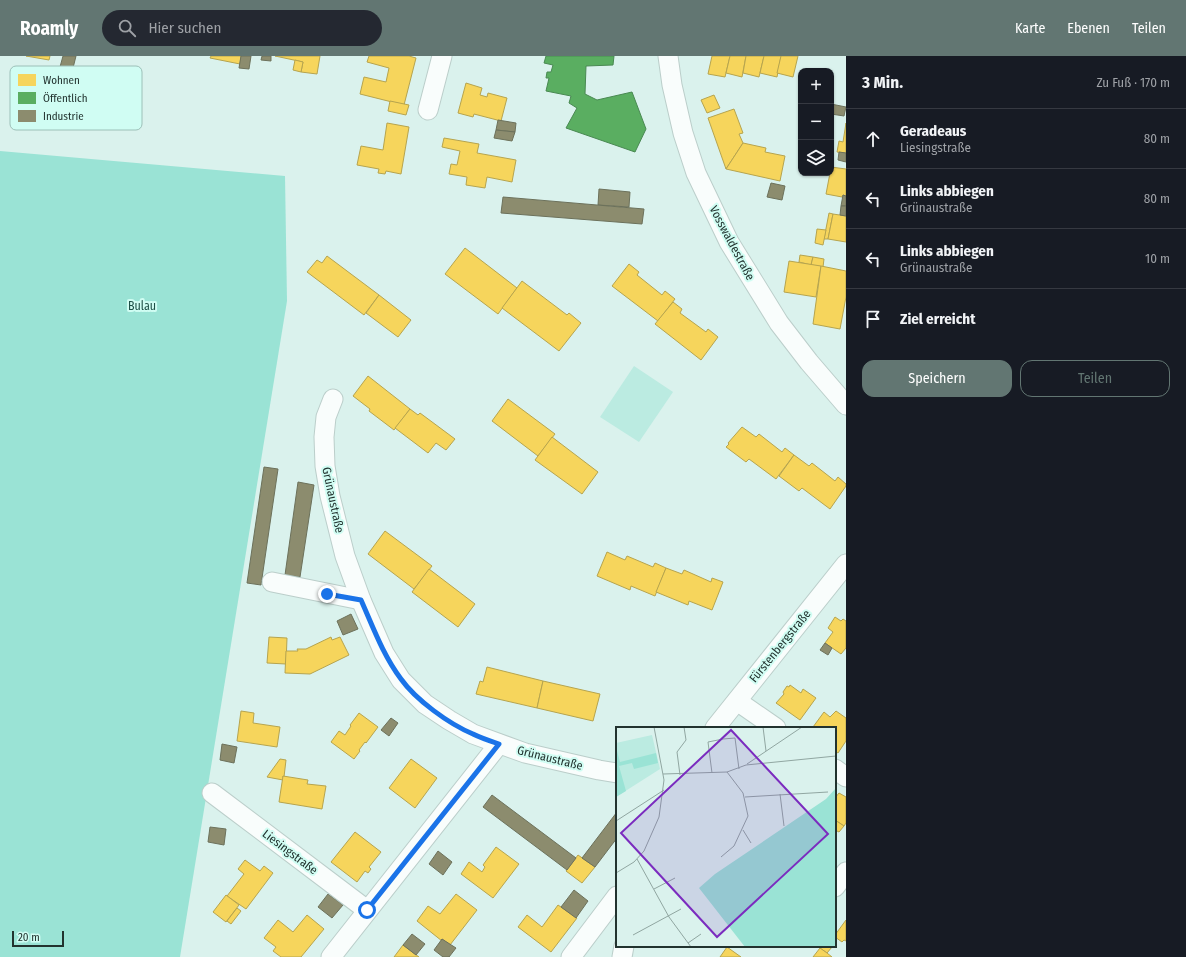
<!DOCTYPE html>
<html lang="de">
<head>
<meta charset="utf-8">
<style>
	body { margin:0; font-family:"Fira Sans Condensed",sans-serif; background:#242831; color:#f1f3f6 }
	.controls { position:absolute; right:12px; top:12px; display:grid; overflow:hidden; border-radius:8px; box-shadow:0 1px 3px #0004 }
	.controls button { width:36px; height:36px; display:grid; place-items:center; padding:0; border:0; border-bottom:1px solid #363941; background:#171b24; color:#f1f3f6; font:20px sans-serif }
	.scale { position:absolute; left:12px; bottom:10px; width:52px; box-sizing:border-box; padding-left:4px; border:2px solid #22332f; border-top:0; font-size:11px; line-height:14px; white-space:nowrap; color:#22332f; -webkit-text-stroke:3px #d0fdf3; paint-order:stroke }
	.stop { position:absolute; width:12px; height:12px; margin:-9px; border:3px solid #1a73e8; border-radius:50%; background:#fff }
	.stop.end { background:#1a73e8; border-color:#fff; box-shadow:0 1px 4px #0008 }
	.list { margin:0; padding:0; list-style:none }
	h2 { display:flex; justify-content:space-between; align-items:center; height:52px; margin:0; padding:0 16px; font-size:17px }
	h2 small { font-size:13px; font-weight:400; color:#9ea1a6 }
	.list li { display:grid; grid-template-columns:26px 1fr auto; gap:12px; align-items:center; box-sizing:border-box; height:60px; padding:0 16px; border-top:1px solid #363941 }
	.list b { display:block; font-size:15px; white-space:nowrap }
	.list p { margin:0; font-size:13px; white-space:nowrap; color:#9ea1a6 }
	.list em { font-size:13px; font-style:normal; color:#9ea1a6 }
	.actions { display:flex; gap:8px; padding:12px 16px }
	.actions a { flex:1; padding:9px 0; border:1px solid #627672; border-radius:12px; text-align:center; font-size:14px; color:#627672 }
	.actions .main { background:#627672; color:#fff }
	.icon { flex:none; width:22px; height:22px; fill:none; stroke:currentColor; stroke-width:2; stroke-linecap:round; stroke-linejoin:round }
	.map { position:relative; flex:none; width:846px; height:901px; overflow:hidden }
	header { display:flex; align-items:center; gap:24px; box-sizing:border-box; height:56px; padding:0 20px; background:#627672; color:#fff }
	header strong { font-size:19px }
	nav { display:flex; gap:22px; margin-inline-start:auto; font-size:14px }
	.search { width:280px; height:36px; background:#242831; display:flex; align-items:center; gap:10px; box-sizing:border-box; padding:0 14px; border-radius:22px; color:#9ea1a6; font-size:15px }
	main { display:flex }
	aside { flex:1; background:#171b24 }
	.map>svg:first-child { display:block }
	.green { fill:#bbebe1 }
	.forest { fill:#9ae3d5 }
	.homes { fill:#f6d55c; stroke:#b6a44e }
	.public { fill:#5aae61; stroke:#498952 }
	.industry { fill:#8c8c6e; stroke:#6c715b }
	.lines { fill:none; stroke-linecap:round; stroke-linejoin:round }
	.minor-casing { stroke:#bbceca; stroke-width:21 }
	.minor { stroke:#f9fdfc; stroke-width:19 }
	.route { stroke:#1a73e8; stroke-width:5 }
	.labels { text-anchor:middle; stroke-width:4; stroke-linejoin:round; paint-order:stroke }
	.street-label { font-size:12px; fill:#22332f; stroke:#d0fdf3 }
	.park-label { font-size:12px; fill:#1d4e45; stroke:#d0fdf3 }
	.inset-road { fill:none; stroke:#90a6a1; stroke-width:1 }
	.view { fill:#7b2cbf; fill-opacity:0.15; stroke:#7b2cbf; stroke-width:2 }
	.inset-edge { fill:none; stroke:#22332f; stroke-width:2 }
	.key { fill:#d0fdf3; stroke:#9cc0b8; stroke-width:1 }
	.key-label { font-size:11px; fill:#22332f }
</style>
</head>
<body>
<header>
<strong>Roamly</strong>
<div class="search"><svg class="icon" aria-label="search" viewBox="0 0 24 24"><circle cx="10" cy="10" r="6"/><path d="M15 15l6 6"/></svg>Hier suchen</div>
<nav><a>Karte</a><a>Ebenen</a><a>Teilen</a></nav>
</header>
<main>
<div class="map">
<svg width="846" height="901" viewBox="0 0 846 901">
	<rect width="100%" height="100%" fill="#daf2ed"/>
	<path class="green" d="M634,310l39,26 -34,50 -39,-25z"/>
	<path class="forest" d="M0,95l285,25 2,125 -107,656h-180z"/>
	<g class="homes">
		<path d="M26,0h24l-1,4z"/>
		<path d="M211,0h30l-1,8 -30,-6z"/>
		<path d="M275,0h45l-3,18 -16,-2 2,-10z"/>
		<path d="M369,0h40l7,2 -12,47 -44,-11 4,-17 22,5 3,-14 -22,-6z"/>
		<path d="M712,0h18l-5,21 -17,-3z"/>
		<path d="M730,0h16l-4,21 -16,-4z"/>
		<path d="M746,0h18l-5,21 -16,-4z"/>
		<path d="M764,0h17l-4,21 -17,-4z"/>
		<path d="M781,0h17l-5,21 -16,-4z"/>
		<path d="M295,4l8,2 -2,10 -8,-2z"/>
		<path d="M466,27l16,5 -2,7 7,2 1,-4 19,5 -6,23 -27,-7 -1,3 -15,-4z"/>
		<path d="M714,39l6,13 -13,5 -6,-13z"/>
		<path d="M390,45l19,4 -3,10 -18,-4z"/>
		<path d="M734,53l9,24 -4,1 4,9 -17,26 -18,-51z"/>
		<path d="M387,67l22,4 -8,47 -15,-3 -1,3 -7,-1 1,-4 -22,-4 4,-19 22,4z"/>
		<path d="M846,67v30l-9,-1 2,-11 4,1z"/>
		<path d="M444,82l35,6 -2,9 39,7 -4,22 -25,-5 -2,11 -19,-3 1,-8 -18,-3 2,-10 6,1 3,-14 -18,-4z"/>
		<path d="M743,87l23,5 -1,4 20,4 -5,25 -54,-12z"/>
		<path d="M831,111l15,2v27l-3,-1 -1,2 -16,-3 4,-21h1z"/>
		<path d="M829,157l4,1 -5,25h-4z"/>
		<path d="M833,158l13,2v26l-18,-3z"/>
		<path d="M817,173l9,1 -3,15 -8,-2z"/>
		<path d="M465,192l52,40 -19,26 -53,-40z"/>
		<path d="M800,199l13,2 -2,8 -12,-3z"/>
		<path d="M327,200l52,39 -15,20 -57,-43 10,-12 5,3z"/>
		<path d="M813,201l11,2 -1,8 -12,-2z"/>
		<path d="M789,205l32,5 -5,31 -32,-5z"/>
		<path d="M629,208l10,8 -2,3 25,20 3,-4 10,8 -17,22 -46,-35z"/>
		<path d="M821,210l25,5v26l-6,32 -27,-5z"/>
		<path d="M522,225l45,34 2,-2 12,10 -22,28 -57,-43z"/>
		<path d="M379,239l32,25 -13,17 -32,-24z"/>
		<path d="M673,246l9,7 -2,4 26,19 2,-3 10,8 -17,23 -46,-36z"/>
		<path d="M368,320l42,33 -16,21 -25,-19 1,-2 -17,-13z"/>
		<path d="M508,343l47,35 -17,22 -46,-35z"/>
		<path d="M410,353l8,6 2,-2 35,26 -9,11 -10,-7 -8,10 -33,-25z"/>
		<path d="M742,371l14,10 3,-3 23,18 3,-4 9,7 -18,24 -27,-20 -3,3 -20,-15 3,-3 -1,-1z"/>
		<path d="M552,381l46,35 -16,22 -47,-34z"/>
		<path d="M794,399l15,11 3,-3 23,18 3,-4 8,7v2l-16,23 -28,-21 -3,3 -20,-15z"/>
		<path d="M385,475l47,35 -18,23 -46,-35z"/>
		<path d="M607,496l18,8 2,-4 26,11 2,-4 11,5 -11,28 -24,-10 -1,4 -33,-14z"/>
		<path d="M666,512l16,6 2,-4 27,12 1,-4 11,4 -11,28 -23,-9 -1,4 -32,-13z"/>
		<path d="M429,513l46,35 -17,23 -46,-35z"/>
		<path d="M835,561l6,4 2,-2 3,2v27l-5,6 -16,-11 8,-11 -5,-4z"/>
		<path d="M269,581l18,1 -1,26 -19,-1z"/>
		<path d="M331,581l1,3 8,-3 9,18 -39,19 -25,-1 1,-22h12l-1,-2h9z"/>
		<path d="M487,611l56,14 -6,27 -61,-14 4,-13 3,1z"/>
		<path d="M543,625l57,13 -7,27 -56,-13z"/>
		<path d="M790,629l11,8 2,-4 13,9 -16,22 -24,-17 8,-9 -1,-2 4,-6 2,1z"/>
		<path d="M241,655l13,2 -1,10 27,4 -3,20 -40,-6z"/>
		<path d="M836,655l10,7v23l-8,12 -3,-2v-23h-21l-1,-1 11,-15 6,5z"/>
		<path d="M359,657l19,14 -12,16 -1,-1 -6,8 1,1 -6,8 -23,-17 8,-11 6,4 6,-9 -1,-1z"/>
		<path d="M280,703l6,1 -2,17 -1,-1v4l-16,-3z"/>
		<path d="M411,703l26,19 -22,30 -26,-20z"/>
		<path d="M283,720l25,4 -1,4 19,2 -4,23 -43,-7z"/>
		<path d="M839,737l7,4v26l-2,3 -9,-6v-22z"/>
		<path d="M835,764l9,6 -5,6 -4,-2z"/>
		<path d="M355,776l26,20 -12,15 2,2 -3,4 -3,-2 -8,11 -26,-20z"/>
		<path d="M496,791l23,17 -26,34 -32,-24 8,-12 13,10 3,-5 -2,-2z"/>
		<path d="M578,799l17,12 -13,16 -16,-12z"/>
		<path d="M245,804l15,11 4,-5 9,7 -27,36 -19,-13 17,-22 -6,-5z"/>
		<path d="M456,838l21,16 -27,35 -8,-6v2l-25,-20 11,-15 12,8z"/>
		<path d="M226,839l13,10 -13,17 -13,-10z"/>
		<path d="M558,849l19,13 -26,34 -33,-25 9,-12 15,12z"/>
		<path d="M237,852l4,3 -10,13 -4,-3z"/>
		<path d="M307,859l17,14 -23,28h-20l-8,-6 3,-4 -12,-9 14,-18 15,12z"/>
		<path d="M846,864v21l-2,-1 -2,2 -7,-5v-2z"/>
		<path d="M403,889l16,12h-25z"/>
		<path d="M817,890h13l2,1 -5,6z"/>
		<path d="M727,891l14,10h-21z"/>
		<path d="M820,892l7,5 5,4h-19z"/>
	</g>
	<path class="public" d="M546,0h68l-1,9 -27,1 -1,28 12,6 35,-8 14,37 -11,23 -69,-24 11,-20 -8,-5 2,-7 -25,-5 3,-13h-3l1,-6h4l2,-7 -9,-2z"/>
	<g class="industry">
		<path d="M63,0h13l-3,12 -13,-1z"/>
		<path d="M241,0h10l-2,13 -10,-1z"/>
		<path d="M262,0h9v5l-10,-1z"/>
		<path d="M831,48l15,3 -2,9 -13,-2z"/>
		<path d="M498,64l18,3 -1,9 -19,-2z"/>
		<path d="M496,74l19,2 -3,9 -18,-3z"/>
		<path d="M839,96l7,1v9l-8,-2z"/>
		<path d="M771,127l14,3 -3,14 -15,-3z"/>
		<path d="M599,133l31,3 -1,15 -31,-2z"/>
		<path d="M843,139l3,1v10h-5z"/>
		<path d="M503,141l141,12 -2,15 -141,-11z"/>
		<path d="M841,150h5v10l-6,-1z"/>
		<path d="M264,411l14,2 -17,116 -14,-2z"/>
		<path d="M298,426l16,3 -14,92 -15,-2z"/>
		<path d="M351,558l7,15 -15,6 -6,-14z"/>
		<path d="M825,587l7,5 -4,7 -8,-5z"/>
		<path d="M391,662l7,5 -9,13 -8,-6z"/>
		<path d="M222,688l15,3 -3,16 -14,-3z"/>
		<path d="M492,739l84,63 -9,12 -84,-63z"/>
		<path d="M617,756v26l-22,29 -13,-9z"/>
		<path d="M210,771l16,2 -2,16 -16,-3z"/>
		<path d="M438,795l14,11 -9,13 -14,-11z"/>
		<path d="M574,834l14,11 -12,17 -15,-11z"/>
		<path d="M328,838l15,11 -11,13 -14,-11z"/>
		<path d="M412,878l13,10 -9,11 -13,-10z"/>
		<path d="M442,883l14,9 -7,9h-6l-9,-7z"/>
	</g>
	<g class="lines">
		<g class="minor-casing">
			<g id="minor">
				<path d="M668,0l4,29 11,48 13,40 33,69 50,81 30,39 37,43"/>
				<path d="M428,54l14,-54"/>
				<path d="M333,343l-7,18 -2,20 1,29 5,30 15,60 16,44 23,53 17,27 24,24 24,16 24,14 52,19 74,17 18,3"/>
				<path d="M272,526l89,18"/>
				<path d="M737,645l39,27"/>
				<path d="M715,672l131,-164"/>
				<path d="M835,713l11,8"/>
				<path d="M212,737l155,117"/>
				<path d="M835,831l11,-15"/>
				<path d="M331,901l168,-213"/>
				<path d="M571,901l46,-61"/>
				<path d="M622,901l2,-11"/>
			</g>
		</g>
		<use href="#minor" class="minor"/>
	</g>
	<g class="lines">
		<path class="route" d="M327,538l34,6c12,27 22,55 40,79 15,21 48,45 72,55 8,4 17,7 26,10l-132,166"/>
	</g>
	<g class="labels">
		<g class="street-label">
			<text transform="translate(732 187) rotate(62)" y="4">Vosswaldestraße</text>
			<text transform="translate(333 444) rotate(78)" y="4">Grünaustraße</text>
			<text transform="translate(780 590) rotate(-51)" y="4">Fürstenbergstraße</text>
			<text transform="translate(550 702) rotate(14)" y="4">Grünaustraße</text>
			<text transform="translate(290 796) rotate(37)" y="4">Liesingstraße</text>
		</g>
		<g class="park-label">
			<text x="142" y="254">Bulau</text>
		</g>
	</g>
	<g transform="translate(616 671)">
		<rect width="220" height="220" fill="#daf2ed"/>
		<path d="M36,8l8,34 -44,28v-54z" fill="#bbebe1"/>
		<path d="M0,20l4,15 36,-9 2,10 -24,6 -2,-6 -13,3 7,25 -10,6zM220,61v159h-91l-46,-59 16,-14 111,-75z" fill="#9ae3d5"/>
		<path class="inset-road" d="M147,0l3,24M131,37l55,-37M96,46l-4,-31 15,-3 12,-1 4,31M47,47l64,-2 19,-7 90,-9M64,48l-3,-23 9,-12 -2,-13M164,67l4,32M129,70l83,-5M0,94l48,-31M127,103l8,13M105,130l13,-11 14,-30 -5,-23 -16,-21M21,132l32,58 22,30M0,146l18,-11 10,-11 15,-34 5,-37 -10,-53M38,162l21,-11M17,208l48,-26M72,216l13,-9"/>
		<path class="view" d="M115,3l97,104 -111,103 -96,-104z"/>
		<rect width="220" height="220" class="inset-edge"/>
	</g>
	<rect x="10" y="10" width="132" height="64" rx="6" class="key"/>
	<rect x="18" y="18" width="18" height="12" fill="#f6d55c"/>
	<rect x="18" y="36" width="18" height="12" fill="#5aae61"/>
	<rect x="18" y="54" width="18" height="12" fill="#8c8c6e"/>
	<g class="key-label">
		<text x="43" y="28">Wohnen</text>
		<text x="43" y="46">Öffentlich</text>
		<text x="43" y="64">Industrie</text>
	</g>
</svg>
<div class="controls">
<button>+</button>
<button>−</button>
<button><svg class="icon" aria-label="layers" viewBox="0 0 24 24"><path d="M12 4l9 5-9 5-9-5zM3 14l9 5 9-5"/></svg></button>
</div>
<div class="scale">20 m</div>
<div class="stop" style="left:367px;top:854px"></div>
<div class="stop end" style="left:327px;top:538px"></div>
</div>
<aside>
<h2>3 Min.<small>Zu Fuß · 170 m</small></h2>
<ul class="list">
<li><svg class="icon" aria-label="ahead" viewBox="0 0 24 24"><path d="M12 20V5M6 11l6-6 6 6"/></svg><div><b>Geradeaus</b><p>Liesingstraße</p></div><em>80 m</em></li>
<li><svg class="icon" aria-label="left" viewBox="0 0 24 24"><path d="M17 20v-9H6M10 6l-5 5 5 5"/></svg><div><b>Links abbiegen</b><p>Grünaustraße</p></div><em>80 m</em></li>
<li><svg class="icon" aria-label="left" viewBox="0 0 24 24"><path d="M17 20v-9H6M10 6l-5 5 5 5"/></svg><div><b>Links abbiegen</b><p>Grünaustraße</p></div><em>10 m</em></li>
<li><svg class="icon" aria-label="arrive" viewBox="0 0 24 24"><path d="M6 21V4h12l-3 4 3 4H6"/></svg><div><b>Ziel erreicht</b></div></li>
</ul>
<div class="actions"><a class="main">Speichern</a><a>Teilen</a></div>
</aside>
</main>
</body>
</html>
